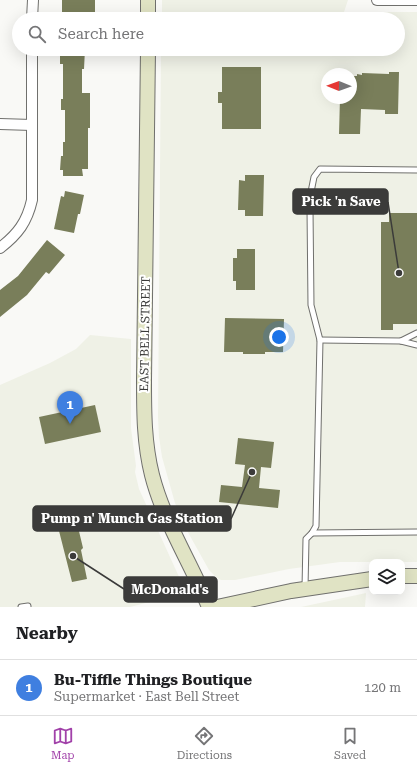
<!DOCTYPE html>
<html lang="en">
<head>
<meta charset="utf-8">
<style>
	body { margin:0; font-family:"Roboto Serif",serif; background:#f6f6f6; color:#202124 }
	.controls { position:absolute; right:12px; bottom:12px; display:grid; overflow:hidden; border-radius:8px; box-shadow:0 4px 16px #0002 }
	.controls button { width:36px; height:36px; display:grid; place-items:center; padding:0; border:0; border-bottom:1px solid #e0e0e0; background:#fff; color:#202124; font:20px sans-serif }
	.compass { position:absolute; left:321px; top:68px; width:36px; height:36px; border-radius:50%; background:#fff; box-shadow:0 4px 16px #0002; rotate:271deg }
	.you { position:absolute; left:279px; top:337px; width:14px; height:14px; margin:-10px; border:3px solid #fff; border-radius:50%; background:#1a73e8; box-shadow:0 0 0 6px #1a73e833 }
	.badge { display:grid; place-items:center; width:26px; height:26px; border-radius:50%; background:#a141a9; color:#fff; font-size:13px; font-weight:700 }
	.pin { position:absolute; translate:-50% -33px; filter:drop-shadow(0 1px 2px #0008) }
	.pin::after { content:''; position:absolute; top:21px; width:14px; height:12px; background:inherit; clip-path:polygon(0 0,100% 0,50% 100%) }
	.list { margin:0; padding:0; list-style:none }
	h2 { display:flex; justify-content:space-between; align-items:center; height:52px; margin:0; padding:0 16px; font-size:17px }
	h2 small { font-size:13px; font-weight:400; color:#757577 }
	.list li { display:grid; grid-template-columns:26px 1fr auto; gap:12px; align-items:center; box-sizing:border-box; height:56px; padding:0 16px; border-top:1px solid #e0e0e0 }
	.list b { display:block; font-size:15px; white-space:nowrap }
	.list p { margin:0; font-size:13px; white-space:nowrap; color:#757577 }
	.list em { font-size:13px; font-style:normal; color:#757577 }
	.icon { flex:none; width:22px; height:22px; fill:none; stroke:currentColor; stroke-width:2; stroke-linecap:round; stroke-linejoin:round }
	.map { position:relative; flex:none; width:417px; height:607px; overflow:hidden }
	.search { position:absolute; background:#fff; box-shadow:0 4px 16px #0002; left:12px; right:12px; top:12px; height:44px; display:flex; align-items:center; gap:10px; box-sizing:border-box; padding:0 14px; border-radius:22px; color:#757577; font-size:15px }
	.sheet { height:108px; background:#fff }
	nav { display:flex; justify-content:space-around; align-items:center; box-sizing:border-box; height:56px; border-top:1px solid #e0e0e0; background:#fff; font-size:11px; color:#757577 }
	nav a { display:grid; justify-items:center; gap:2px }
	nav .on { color:#a141a9 }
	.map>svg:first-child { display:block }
	.built { fill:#eff1e6; fill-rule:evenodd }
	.building { fill:#797e5a }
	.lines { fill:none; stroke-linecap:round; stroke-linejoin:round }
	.service-casing { stroke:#70706d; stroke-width:7 }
	.minor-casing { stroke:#70706d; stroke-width:12 }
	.secondary-casing { stroke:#70706d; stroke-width:16 }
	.service { stroke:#fff; stroke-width:5 }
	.minor { stroke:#fff; stroke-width:10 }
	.secondary { stroke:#e0e3c4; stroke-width:14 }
	.labels { text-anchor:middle; stroke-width:4; stroke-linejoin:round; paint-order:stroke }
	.street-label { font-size:12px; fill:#3b3b3a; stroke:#fffffe }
	.leader { fill:none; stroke:#3b3b3a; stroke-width:1.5 }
	.callout-dot { fill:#3b3b3a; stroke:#fffffe; stroke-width:1.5 }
	.callout { fill:#3b3b3a; stroke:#3b3b3a; stroke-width:1.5 }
	.callout-label { font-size:13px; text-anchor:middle; font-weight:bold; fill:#fff }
</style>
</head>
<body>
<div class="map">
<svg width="417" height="607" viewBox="0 0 417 607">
	<rect width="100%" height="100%" fill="#f9f9f6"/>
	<g class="built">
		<path d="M162,0h186l-4,12h73v550h-77l-51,7 -54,11h-14l-4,-2 -8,-8 -24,-43 -10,-24 -13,-46 -3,-20 -1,-20 3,-368h237v-30h-236zM327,74h24v24h-24z"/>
		<path d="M90,335l41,4v89l5,38 -1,6 4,17 41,90v10l-7,7 -43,11h-130v-222l50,-22 26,-14z"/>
		<path d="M366,593l-1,14h-64l42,-9z"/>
	</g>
	<g class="building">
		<path d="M62,0h33v19h-21v-7h-12z"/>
		<path d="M60,49h25l-1,20h-2v24h8v35h-2v41h-6l1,7h-20v-6h-3l1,-14h2v-14h2v-32h-4v-11h2v-35h-3z"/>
		<path d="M222,67h39v62h-39v-26h-4v-11h4z"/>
		<path d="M389,72h10l-1,42h-13v-4l-24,-1 -1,25h-21l1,-36h11v-22h6v-2l5,1v-2l27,1z"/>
		<path d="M245,175h19l-1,41h-18v-6h-7l1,-30 6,1z"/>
		<path d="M65,191l19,4 -4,19h-2l-4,19 -20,-4 7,-33 3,1z"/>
		<path d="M389,213h28v111h-24v6h-12v-108h8z"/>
		<path d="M47,240l18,15 -16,19 -3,-2 -19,23 -27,22v-27l18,-14z"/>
		<path d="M237,249h18v41h-19v-9h-3v-23h4z"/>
		<path d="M225,318l59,1 -1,33h-18v2h-22v-2h-19z"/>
		<path d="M95,405l6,27 -56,12 -6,-27z"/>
		<path d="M238,438l36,4 -3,26 -10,-1 -2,21 21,2 -2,18 -59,-6 2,-17 21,2 3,-22 -10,-1z"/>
		<path d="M77,523l6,25 -2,2 6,29 -15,3 -14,-55z"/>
	</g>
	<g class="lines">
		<g class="service-casing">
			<g id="service">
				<path d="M320,340l81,1 16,4"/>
				<path d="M401,341l16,-8"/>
				<path d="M312,533l105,-1"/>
				<path d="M305,588l1,-49 6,-6 4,-7 4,-186 -9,-35 -1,-96 1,-17 3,-15 6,-8 97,1"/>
				<path d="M21,607l7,-1"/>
			</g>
		</g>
		<g class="minor-casing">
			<g id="minor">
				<path d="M377,0h40"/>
				<path d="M32,19l1,-19"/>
				<path d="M0,124l32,1"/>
				<path d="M0,248c18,-14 27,-26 32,-48v-151"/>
			</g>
		</g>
		<g class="secondary-casing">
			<g id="secondary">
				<path d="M148,19v-19"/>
				<path d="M148,49l-4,331c0,32 0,63 8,95 12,47 39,88 57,132"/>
				<path d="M402,576h15"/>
				<path d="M217,607l74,-16 81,-12"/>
			</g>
		</g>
		<use href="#service" class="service"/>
		<use href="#minor" class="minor"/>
		<use href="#secondary" class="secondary"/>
	</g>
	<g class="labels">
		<g class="street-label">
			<text transform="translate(145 334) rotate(-89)" y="4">EAST BELL STREET</text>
		</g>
	</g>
	<path class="leader" d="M399 273L388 202M252 472L231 519M73 556L124 589"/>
	<g class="callout-dot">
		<circle cx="399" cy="273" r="4"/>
		<circle cx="252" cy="472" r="4"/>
		<circle cx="73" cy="556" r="4"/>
	</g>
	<g class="callout">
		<rect x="293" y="189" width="95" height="25" rx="4"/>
		<rect x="33" y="506" width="198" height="25" rx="4"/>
		<rect x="124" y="577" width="93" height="25" rx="4"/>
	</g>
	<g class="callout-label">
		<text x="341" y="206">Pick 'n Save</text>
		<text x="132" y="523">Pump n' Munch Gas Station</text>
		<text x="170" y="594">McDonald's</text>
	</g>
</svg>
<div class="controls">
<button><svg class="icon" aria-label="layers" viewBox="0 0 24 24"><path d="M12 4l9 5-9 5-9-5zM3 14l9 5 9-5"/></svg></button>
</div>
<svg class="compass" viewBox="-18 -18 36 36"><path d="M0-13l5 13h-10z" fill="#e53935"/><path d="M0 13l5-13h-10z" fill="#757577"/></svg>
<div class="you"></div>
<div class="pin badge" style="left:70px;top:424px;background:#3f7fe0">1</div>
<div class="search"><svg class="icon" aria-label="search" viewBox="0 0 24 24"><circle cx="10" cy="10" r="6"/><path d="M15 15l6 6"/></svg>Search here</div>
</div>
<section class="sheet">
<h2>Nearby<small></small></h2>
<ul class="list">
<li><span class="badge" style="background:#3f7fe0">1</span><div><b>Bu-Tiffle Things Boutique</b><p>Supermarket · East Bell Street</p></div><em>120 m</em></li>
</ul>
</section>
<nav>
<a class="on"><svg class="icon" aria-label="map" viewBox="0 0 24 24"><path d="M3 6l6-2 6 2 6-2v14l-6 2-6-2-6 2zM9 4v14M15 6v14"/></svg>Map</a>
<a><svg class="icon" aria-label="directions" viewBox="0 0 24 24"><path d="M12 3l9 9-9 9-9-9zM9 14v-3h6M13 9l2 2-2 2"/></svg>Directions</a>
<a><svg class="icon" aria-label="saved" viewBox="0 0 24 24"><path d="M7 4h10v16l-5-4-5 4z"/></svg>Saved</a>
</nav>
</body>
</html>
